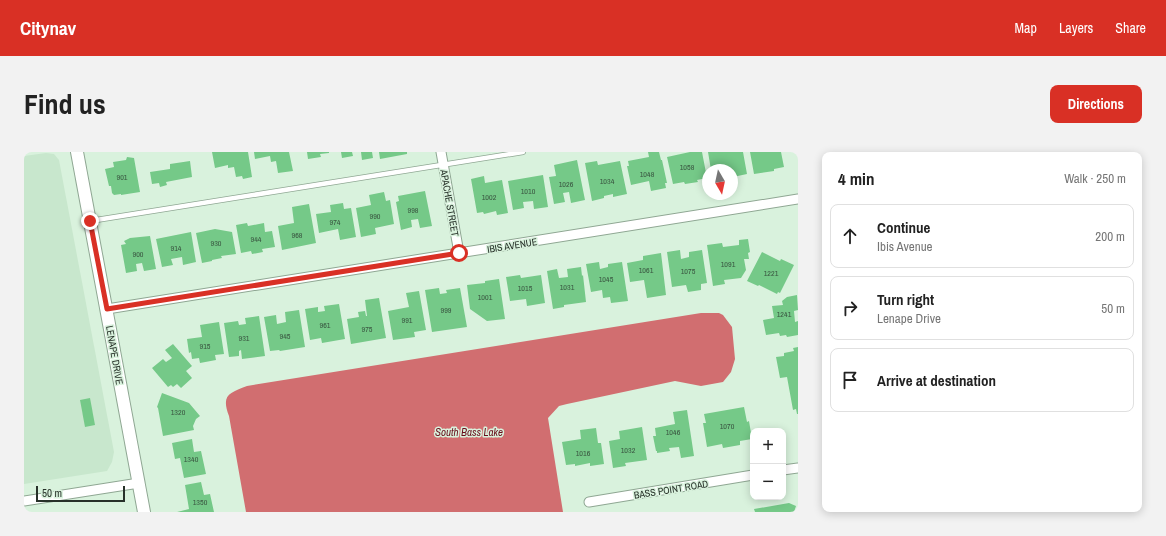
<!DOCTYPE html>
<html lang="en">
<head>
<meta charset="utf-8">
<style>
	body { margin:0; font-family:"Archivo Narrow",sans-serif; background:#f2f2f2; color:#222 }
	.controls { position:absolute; right:12px; bottom:12px; display:grid; overflow:hidden; border-radius:8px; box-shadow:0 2px 10px #0003 }
	.controls button { width:36px; height:36px; display:grid; place-items:center; padding:0; border:0; border-bottom:1px solid #e0e0e0; background:#fff; color:#222; font:20px sans-serif }
	.compass { position:absolute; left:678px; top:12px; width:36px; height:36px; border-radius:50%; background:#fff; box-shadow:0 2px 10px #0003; rotate:171deg }
	.scale { position:absolute; left:12px; bottom:10px; width:89px; box-sizing:border-box; padding-left:4px; border:2px solid #273129; border-top:0; font-size:11px; line-height:14px; white-space:nowrap; color:#273129; -webkit-text-stroke:3px #d9f2dd; paint-order:stroke }
	.stop { position:absolute; width:12px; height:12px; margin:-9px; border:3px solid #d93025; border-radius:50%; background:#fff }
	.stop.end { background:#d93025; border-color:#fff; box-shadow:0 1px 4px #0008 }
	.list { margin:0; padding:0; list-style:none }
	h2 { display:flex; justify-content:space-between; align-items:center; height:52px; margin:0; padding:0 16px; font-size:17px }
	h2 small { font-size:13px; font-weight:400; color:#767676 }
	.list li { display:grid; grid-template-columns:26px 1fr auto; gap:12px; align-items:center; box-sizing:border-box; height:64px; margin:0 8px 8px; padding:0 8px; border:1px solid #e0e0e0; border-radius:8px }
	.list b { display:block; font-size:15px; white-space:nowrap }
	.list p { margin:0; font-size:13px; white-space:nowrap; color:#767676 }
	.list em { font-size:13px; font-style:normal; color:#767676 }
	.icon { flex:none; width:22px; height:22px; fill:none; stroke:currentColor; stroke-width:2; stroke-linecap:round; stroke-linejoin:round }
	.map { position:relative; flex:none; width:774px; height:360px; overflow:hidden; border-radius:8px }
	header { display:flex; align-items:center; gap:24px; box-sizing:border-box; height:56px; padding:0 20px; background:#d93025; color:#fff }
	header strong { font-size:19px }
	nav { display:flex; gap:22px; margin-inline-start:auto; font-size:14px }
	.intro { display:flex; align-items:center; justify-content:space-between; box-sizing:border-box; height:96px; padding:0 24px }
	h1 { margin:0; font-size:28px }
	.button { padding:10px 18px; border-radius:8px; background:#d93025; color:#fff; font-size:14px; font-weight:700 }
	main { display:flex; gap:24px; padding:0 24px }
	aside { flex:1; background:#fff; border-radius:8px; box-shadow:0 2px 10px #0003 }
	.map>svg:first-child { display:block }
	.built { fill:#c8e7cd }
	.water { fill:#d16e70 }
	.building { fill:#75c988 }
	.lines { fill:none; stroke-linecap:round; stroke-linejoin:round }
	.service-casing { stroke:#8fa793; stroke-width:6 }
	.minor-casing { stroke:#8fa793; stroke-width:11 }
	.tertiary-casing { stroke:#8fa793; stroke-width:14 }
	.service { stroke:#fff; stroke-width:4.5 }
	.minor { stroke:#fff; stroke-width:9 }
	.tertiary { stroke:#fff; stroke-width:12 }
	.route { stroke:#d93025; stroke-width:5 }
	.labels { text-anchor:middle; stroke-width:3; stroke-linejoin:round; paint-order:stroke }
	.number-label { font-size:8px; fill:#3a5741 }
	.street-label { font-size:10px; fill:#273129; stroke:#d9f2dd }
	.water-label { font-size:11px; font-style:italic; fill:#690d1b; stroke:#d9f2dd }
</style>
</head>
<body>
<header>
<strong>Citynav</strong>
<nav><a>Map</a><a>Layers</a><a>Share</a></nav>
</header>
<div class="intro"><h1>Find us</h1><a class="button">Directions</a></div>
<main>
<div class="map">
<svg width="774" height="360" viewBox="0 0 774 360">
	<rect width="100%" height="100%" fill="#d9f2dd"/>
	<path class="built" d="M22,1l8,1 5,6 55,292 -2,10 -5,9 -83,13v-328z"/>
	<path class="water" d="M677,161h18l4,2 9,12 3,32 -4,13 -8,10 -22,4 -26,-5 -108,23 -8,2 -11,12 15,94h-317l-17,-96c-8,-21 0,-23 18,-30z"/>
	<g class="building">
		<path d="M188,0h36l4,25 -9,2 -1,-3 -6,1 -2,-10 -6,1v-3l-13,3z"/>
		<path d="M230,0h35l4,19 -15,2 -2,-12 -5,1 -1,-6 -15,3z"/>
		<path d="M283,0h22v1l-9,1 1,3 -13,2z"/>
		<path d="M317,0h11l1,4 -11,2z"/>
		<path d="M337,0h11l1,6 -11,2z"/>
		<path d="M355,0h28v2l-27,5z"/>
		<path d="M624,0h11l2,8h1l5,23h-2l1,5 -15,3 -2,-10 -18,4 -4,-19h2l-1,-5 21,-4z"/>
		<path d="M666,0h12l5,26 -10,2 1,2 -13,2 -1,-2 -11,2 -6,-27z"/>
		<path d="M684,0h35l4,22 -14,3 -1,-8 -21,1z"/>
		<path d="M726,0h31l3,15 -10,2v2l-20,3z"/>
		<path d="M103,5l7,1 6,34 -19,3v-1l-7,1 -2,-2 -1,-7h-2l-4,-17 9,-2 -1,-5 13,-2z"/>
		<path d="M553,8l8,40 -14,3 -2,-11 -6,1 2,9 -11,2 -5,-27 7,-1 -2,-11z"/>
		<path d="M166,9l2,16 -26,5 1,3 -7,2 -1,-4 -7,1 -2,-12 20,-3v-5z"/>
		<path d="M573,9l1,4 22,-4 7,33 -14,3v-3l-9,2v2l-12,3 -7,-38z"/>
		<path d="M519,23l5,32 -14,2 -1,-8 -10,1 1,6 -11,2 -5,-29z"/>
		<path d="M460,24l1,7 17,-3 6,33 -11,2 -1,-4 -12,3 -1,-2 -6,1 -6,-34z"/>
		<path d="M401,39l7,35 -12,2 -2,-9 -7,1 1,7 -11,3 -5,-28 3,-1 -1,-5z"/>
		<path d="M360,40l2,9 4,-1 4,24 -19,4 1,6 -15,3 -5,-29 15,-3 -2,-10z"/>
		<path d="M319,51l1,6 7,-1 5,29 -16,3 -2,-11 -19,4 -3,-19 15,-2 -1,-7z"/>
		<path d="M285,52l7,39 -34,7 -4,-24 16,-3 -2,-16z"/>
		<path d="M223,71l1,3 16,-3 1,9 7,-1 3,16 -13,2 1,3 -11,2 -1,-3 -10,2 -5,-28z"/>
		<path d="M191,77l17,3 4,22 -15,2 1,2 -10,2v1l-10,2 -6,-30z"/>
		<path d="M167,80l5,30 -13,3 -1,-8 -11,2 2,6 -11,2 -6,-28z"/>
		<path d="M126,84l6,33 -12,2 -2,-8 -6,1 1,7 -11,2 -5,-28 5,-1 -2,-3 6,-3z"/>
		<path d="M724,87l2,13 -2,1 1,6h-5l2,11 -5,8 -17,2 1,4 -12,2 -6,-41 15,-2 1,4 16,-2v-5z"/>
		<path d="M656,98l1,9 8,-2v-5l13,-2 5,33 -6,1v6l-13,2 -2,-7 -14,2 -5,-35z"/>
		<path d="M738,100l18,9 1,-2 13,6 -14,28 -2,-1 -1,2 -18,-9 -1,1 -11,-5z"/>
		<path d="M637,101l5,42 -19,3 -3,-18 -14,2 -3,-19 16,-3v-4z"/>
		<path d="M575,110l1,7 8,-2v-3l14,-2 6,39 -17,2 -1,-6 -7,1 -1,-8 -11,2 -5,-28z"/>
		<path d="M557,115l1,9 1,-1 3,27 -22,3v2l-11,2 -6,-38 10,-2 2,9 9,-1 -1,-8z"/>
		<path d="M496,123l1,3 20,-3 4,28 -18,3 -1,-7 -16,2 -4,-24z"/>
		<path d="M475,127l6,40 -18,2 -17,-12 -3,-24 18,-2v-2z"/>
		<path d="M415,136l1,6 7,-1 -1,-3 14,-2 7,39 -35,5 -7,-42z"/>
		<path d="M395,139l7,39 -12,2 1,5 -22,3 -5,-29 21,-4 -3,-14z"/>
		<path d="M773,143l1,15 -4,1 1,11 3,-1v14l-11,2 -1,-2 -6,1 -1,-3 -13,2 -3,-15 11,-2 -2,-12 11,-1 -1,-4 5,-4z"/>
		<path d="M355,146l7,40 -35,6 -4,-25 12,-2 -1,-5 7,-1 1,5h1l-2,-16z"/>
		<path d="M315,152l6,35 -23,4 -1,-5 -11,2 -5,-31 13,-2v5l7,-1 -1,-5z"/>
		<path d="M275,158l6,37 -25,4 -1,-1 -9,1 -6,-34 12,-2 1,9 9,-2 -1,-10z"/>
		<path d="M235,164l6,40 -23,3 -1,-9 -2,1v5l-10,1 -5,-34 14,-2 1,4 7,-1 -1,-6z"/>
		<path d="M195,170l5,32 -9,1 1,5 -16,3 -1,-5 -7,1 -1,-7 -2,1 -2,-14 15,-2 -2,-12z"/>
		<path d="M149,192l19,22 -6,5 6,7 -11,10 -4,-4 -4,3 -2,-2 -3,2 -16,-19 11,-9 3,3 6,-4 -7,-8z"/>
		<path d="M774,195v67h-1l-1,-5 -3,1 -6,-33 -7,1 -4,-21 8,-1v-3l10,-2 -1,-3z"/>
		<path d="M138,241l27,10 11,13 -4,3 -3,7 1,4 -31,6 -5,-28 -1,-1z"/>
		<path d="M66,246l5,27 -10,2 -5,-27z"/>
		<path d="M720,255l3,15 2,-1 3,18 -12,2v4l-17,3 -1,-4 -15,3 -4,-24h3l-2,-9z"/>
		<path d="M663,258l7,46 -13,2 -2,-11 -10,1 1,3 -13,2v-2h-1l-3,-15h3l-1,-8 20,-4 -2,-12z"/>
		<path d="M618,275l5,33 -22,3 1,3 -13,2 -4,-27 11,-2 -1,-8z"/>
		<path d="M572,276l2,15h3l3,21 -14,2v-3l-15,3v-2l-9,1 -4,-23 19,-3 -1,-9z"/>
		<path d="M168,287l2,13 7,-1 5,23 -22,4 -4,-20 -5,1 -3,-16z"/>
		<path d="M177,330l3,13 6,-1 4,18h-37l12,-3 -4,-24z"/>
		<path d="M765,351l7,3 -2,6h-39l-1,-3z"/>
	</g>
	<g class="lines">
		<g class="service-casing">
			<path id="service" d="M66,69l433,-69"/>
		</g>
		<g class="minor-casing">
			<g id="minor">
				<path d="M417,0l18,101"/>
				<path d="M83,157l691,-110"/>
				<path d="M759,318l15,-2"/>
				<path d="M0,349l115,-18"/>
				<path d="M565,350l164,-27"/>
			</g>
		</g>
		<g class="tertiary-casing">
			<path id="tertiary" d="M53,0l67,360"/>
		</g>
		<use href="#service" class="service"/>
		<use href="#minor" class="minor"/>
		<use href="#tertiary" class="tertiary"/>
	</g>
	<g class="lines">
		<path class="route" d="M66,69l17,88 352,-56"/>
	</g>
	<g class="labels">
		<g class="number-label">
			<text x="663" y="18">1058</text>
			<text x="623" y="25">1048</text>
			<text x="98" y="28">901</text>
			<text x="583" y="32">1034</text>
			<text x="542" y="35">1026</text>
			<text x="504" y="42">1010</text>
			<text x="465" y="48">1002</text>
			<text x="389" y="61">998</text>
			<text x="351" y="67">990</text>
			<text x="311" y="73">974</text>
			<text x="273" y="86">968</text>
			<text x="232" y="90">944</text>
			<text x="192" y="94">930</text>
			<text x="152" y="99">914</text>
			<text x="114" y="105">900</text>
			<text x="704" y="115">1091</text>
			<text x="622" y="121">1061</text>
			<text x="664" y="122">1075</text>
			<text x="747" y="124">1221</text>
			<text x="582" y="130">1045</text>
			<text x="543" y="138">1031</text>
			<text x="501" y="139">1015</text>
			<text x="461" y="148">1001</text>
			<text x="422" y="161">999</text>
			<text x="760" y="165">1241</text>
			<text x="383" y="171">991</text>
			<text x="301" y="176">961</text>
			<text x="343" y="180">975</text>
			<text x="261" y="187">945</text>
			<text x="220" y="189">931</text>
			<text x="181" y="197">915</text>
			<text x="154" y="263">1320</text>
			<text x="703" y="277">1070</text>
			<text x="649" y="283">1046</text>
			<text x="604" y="301">1032</text>
			<text x="559" y="304">1016</text>
			<text x="167" y="310">1340</text>
			<text x="176" y="353">1350</text>
		</g>
		<g class="street-label">
			<text transform="translate(426 51) rotate(80)" y="4">APACHE STREET</text>
			<text transform="translate(488 93) rotate(-9)" y="4">IBIS AVENUE</text>
			<text transform="translate(91 203) rotate(80)" y="4">LENAPE DRIVE</text>
			<text transform="translate(647 337) rotate(-9)" y="4">BASS POINT ROAD</text>
		</g>
		<g class="water-label">
			<text x="445" y="284">South Bass Lake</text>
		</g>
	</g>
</svg>
<div class="controls">
<button>+</button>
<button>−</button>
</div>
<svg class="compass" viewBox="-18 -18 36 36"><path d="M0-13l5 13h-10z" fill="#e53935"/><path d="M0 13l5-13h-10z" fill="#767676"/></svg>
<div class="scale">50 m</div>
<div class="stop" style="left:435px;top:101px"></div>
<div class="stop end" style="left:66px;top:69px"></div>
</div>
<aside>
<h2>4 min<small>Walk · 250 m</small></h2>
<ul class="list">
<li><svg class="icon" aria-label="ahead" viewBox="0 0 24 24"><path d="M12 20V5M6 11l6-6 6 6"/></svg><div><b>Continue</b><p>Ibis Avenue</p></div><em>200 m</em></li>
<li><svg class="icon" aria-label="right" viewBox="0 0 24 24"><path d="M7 20v-9h11M14 6l5 5-5 5"/></svg><div><b>Turn right</b><p>Lenape Drive</p></div><em>50 m</em></li>
<li><svg class="icon" aria-label="arrive" viewBox="0 0 24 24"><path d="M6 21V4h12l-3 4 3 4H6"/></svg><div><b>Arrive at destination</b></div></li>
</ul>
</aside>
</main>
</body>
</html>
